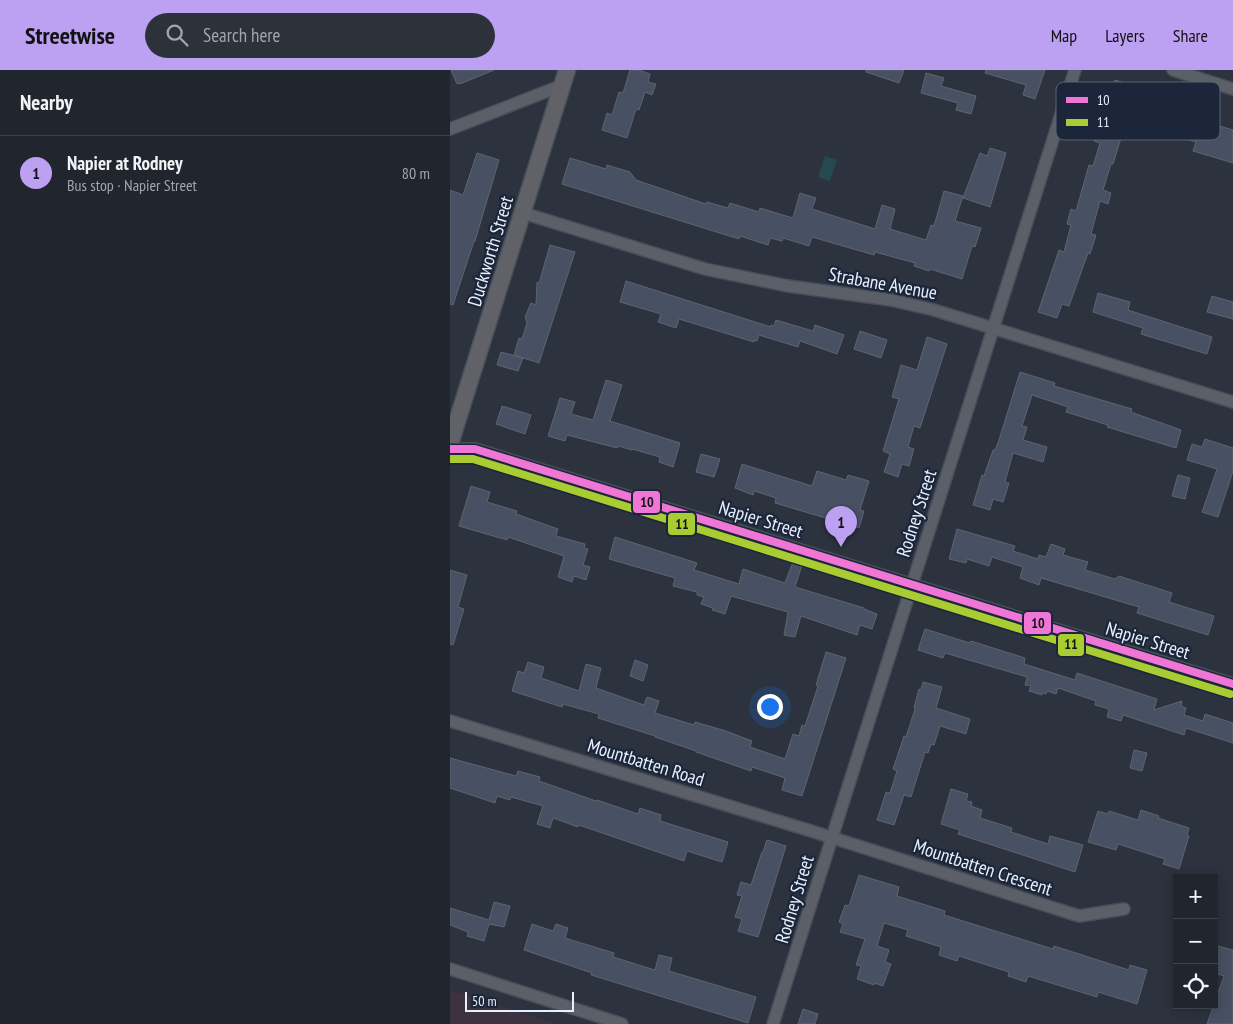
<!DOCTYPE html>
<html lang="en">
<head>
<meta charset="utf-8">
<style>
	body { margin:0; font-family:"PT Sans Narrow",sans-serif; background:#2d323a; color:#f1f3f6 }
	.controls { position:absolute; right:15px; bottom:15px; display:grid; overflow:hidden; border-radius:0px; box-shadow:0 2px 12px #0003 }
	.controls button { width:45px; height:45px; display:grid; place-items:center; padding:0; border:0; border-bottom:1px solid #3e434a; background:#21262e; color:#f1f3f6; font:25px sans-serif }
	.scale { position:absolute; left:15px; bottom:12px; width:109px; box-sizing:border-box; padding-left:5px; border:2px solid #e8f0fe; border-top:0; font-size:14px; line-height:18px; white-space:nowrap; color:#e8f0fe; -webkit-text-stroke:4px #1b263a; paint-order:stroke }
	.you { position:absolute; left:319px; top:636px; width:18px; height:18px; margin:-12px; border:4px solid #fff; border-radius:50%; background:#1a73e8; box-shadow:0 0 0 8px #1a73e833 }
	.badge { display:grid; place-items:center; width:32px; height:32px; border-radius:50%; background:#bca0f2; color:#111; font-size:16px; font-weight:700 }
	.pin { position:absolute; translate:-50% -41px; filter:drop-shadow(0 1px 2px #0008) }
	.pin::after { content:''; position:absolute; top:26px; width:18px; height:15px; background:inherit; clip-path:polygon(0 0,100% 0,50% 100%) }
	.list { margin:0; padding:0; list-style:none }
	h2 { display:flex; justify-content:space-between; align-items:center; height:65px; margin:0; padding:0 20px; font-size:21px }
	h2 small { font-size:16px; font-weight:400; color:#a2a5aa }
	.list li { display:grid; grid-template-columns:32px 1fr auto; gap:15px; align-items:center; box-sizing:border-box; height:75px; padding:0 20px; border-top:1px solid #3e434a }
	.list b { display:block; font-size:19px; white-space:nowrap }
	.list p { margin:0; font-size:16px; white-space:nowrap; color:#a2a5aa }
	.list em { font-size:16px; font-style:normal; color:#a2a5aa }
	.icon { flex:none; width:28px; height:28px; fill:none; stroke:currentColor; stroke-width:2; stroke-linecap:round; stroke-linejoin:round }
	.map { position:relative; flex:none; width:783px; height:954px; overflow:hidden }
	header { display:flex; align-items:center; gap:30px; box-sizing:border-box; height:70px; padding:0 25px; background:#bca0f2; color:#111 }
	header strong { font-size:24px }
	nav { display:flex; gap:28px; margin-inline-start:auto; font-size:18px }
	.search { width:350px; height:45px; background:#2d323a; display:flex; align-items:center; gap:12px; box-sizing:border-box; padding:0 18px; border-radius:28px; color:#a2a5aa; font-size:19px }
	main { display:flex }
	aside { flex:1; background:#21262e }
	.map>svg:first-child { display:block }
	.education { fill:#3d323f }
	.water { fill:#244951 }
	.building { fill:#485063; stroke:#5f646e }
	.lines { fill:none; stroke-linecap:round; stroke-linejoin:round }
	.minor-casing { stroke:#484e58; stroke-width:14 }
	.secondary-casing { stroke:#484e58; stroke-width:19 }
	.minor { stroke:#5b6068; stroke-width:11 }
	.secondary { stroke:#616268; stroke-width:16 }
	.bus-1-casing { stroke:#1b263a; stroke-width:11 }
	.bus-2-casing { stroke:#1b263a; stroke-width:11 }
	.bus-1 { stroke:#f076d6; stroke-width:8 }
	.bus-2 { stroke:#ac3; stroke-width:8 }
	.labels { text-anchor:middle; stroke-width:4.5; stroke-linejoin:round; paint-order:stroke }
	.street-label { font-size:19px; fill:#e8f0fe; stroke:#1b263a }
	.key { fill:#1b263a; stroke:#586375; stroke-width:1 }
	.key-label { font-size:14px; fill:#e8f0fe }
	.line-badge { stroke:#1b263a; stroke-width:2 }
	.pale-badge-label { font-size:14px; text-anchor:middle; font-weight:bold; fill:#111 }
</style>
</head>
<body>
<header>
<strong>Streetwise</strong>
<div class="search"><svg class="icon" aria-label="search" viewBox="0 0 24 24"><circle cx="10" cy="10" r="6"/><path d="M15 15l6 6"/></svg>Search here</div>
<nav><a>Map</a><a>Layers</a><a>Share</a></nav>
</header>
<main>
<aside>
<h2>Nearby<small></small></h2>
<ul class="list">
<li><span class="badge">1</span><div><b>Napier at Rodney</b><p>Bus stop · Napier Street</p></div><em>80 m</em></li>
</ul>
</aside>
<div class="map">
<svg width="783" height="954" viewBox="0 0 783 954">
	<rect width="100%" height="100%" fill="#2c323e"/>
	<path class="education" d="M0,920l107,34h-107z"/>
	<path class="water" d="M375,86l12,4 -7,21 -12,-4z"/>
	<g class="building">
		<path d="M1,0h43l-34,14v-1l-3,1z"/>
		<path d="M180,0h9l11,4 -2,8 8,2 -4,11 -7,-3 -6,18 -3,-1 -9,29 -25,-8 5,-17 5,2 7,-23 4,1z"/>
		<path d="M416,0h38l-5,13 -33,-11z"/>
		<path d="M536,0h59l-10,29 -12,-4 3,-10 -41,-12z"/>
		<path d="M476,3l18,5 -3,8 35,10 -5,18 -15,-4 2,-7 -37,-10z"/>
		<path d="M665,10l29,9 -8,25 -7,-2 -16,52h-2l-8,26 8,3 -3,11 -8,-3 -9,33 5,1 -6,19 -2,-1 -19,53 -7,-2 -5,14 -19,-6 21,-62 5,2 7,-27 -4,-1 4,-15 5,2 13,-46 4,1 7,-23 -6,-2 15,-53 3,1z"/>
		<path d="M718,40l65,20v33l-40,-12 3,-9 -35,-11z"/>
		<path d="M540,78l16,5 -16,54 -27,-9 17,-45 7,3z"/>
		<path d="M27,83l22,7 -24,81h-1l-21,64 -3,-1v-114l13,5z"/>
		<path d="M120,88l36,11 1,-4 23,7 6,8 70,24 1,-2 21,6 2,-5 29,9 1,-4 33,10 7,-25 16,5 -4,11 63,20 7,-24 13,4 -5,20 36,11 5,-15 3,1 10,-35 19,5 -8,25 26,7 -6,19 -3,-1 -10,33 -32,-10 -1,2 -15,-5 1,-3 -40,-11 -1,3 -62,-18 -3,9 -26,-8 -1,3 -12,-3 -2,7 -28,-9 -1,3 -177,-55z"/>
		<path d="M100,175l25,7 -36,111 -25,-8 5,-17 3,1 5,-16 -2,-6 6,-14 5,2 1,-23 2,1z"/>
		<path d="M176,211l145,46v-2l3,1 2,-6 37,11 2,-6 29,10 -7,19 -37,-13 -2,6 -39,-12 -2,6 -3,-1v2l-75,-23 -3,9 -18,-6 3,-8 -41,-12z"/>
		<path d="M648,223l32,9 -2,8 84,27 -5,17 -66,-20 2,-6 -50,-16z"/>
		<path d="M762,226l21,6v17l-26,-7z"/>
		<path d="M410,261l27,9 -6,18 -27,-9z"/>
		<path d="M477,267l20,7 -27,84 -6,-2 -6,21 6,2 -5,17 -7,-2 -4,13 -14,-5 6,-18 -7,-3 16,-52 -7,-2 9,-32 16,5z"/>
		<path d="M51,282l22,6 -5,13 -21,-6z"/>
		<path d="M570,302l35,11 -1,3 78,23 -1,3 50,18 -5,18 -69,-21 1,-2 -42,-13 2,-5 -36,-12 -10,31 5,1 -4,13 24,7 -4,15 -30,-9 -8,29 4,1 -6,19 -10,-3 -3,11 -17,-5 9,-30 2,1 9,-26h2l4,-10z"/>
		<path d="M156,310l16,5 -12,36 70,22 -7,24 -14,-5 1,-5 -28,-8v1l-14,-4 -1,2 -50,-13 -2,6 -17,-5 12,-38 15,4 -4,12 22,6z"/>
		<path d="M52,336l29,9 -6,19 -29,-10z"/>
		<path d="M755,369l28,9v23l-15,46 -16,-5 15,-43 -30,-9 5,-16 10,3z"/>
		<path d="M251,384l19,5 -6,18 -18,-5z"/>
		<path d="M292,394l70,22 5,-15 29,9 2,-5 21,6 -9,29 4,1 -5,17 -84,-25 1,-5 -22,-7 -1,4 -18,-7z"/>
		<path d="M728,405l12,3 -5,21 -13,-3z"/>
		<path d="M21,416l19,6 -3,10 30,9 -1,3 42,15 -2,7 29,8 -1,4 4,1 -5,16 7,2 -4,13 -12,-4 -2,6 -14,-5 6,-21 -56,-19 -1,3 -48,-14z"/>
		<path d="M507,459l58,17 -2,5 25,8 1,-4 7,2 5,-13 14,5 -2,6 25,7 -3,8 30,9 4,-3 53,17 -3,9 45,14 -6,19 -71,-22 2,-6 -98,-29 -2,7 -19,-7 3,-11 -31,-10 -3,9 -22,-7 -1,4 -17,-4z"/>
		<path d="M165,467l82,26 -3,7 45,14 4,-15 42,14 8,-21 9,3 -7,22 69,21v1l13,5 -5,15 -12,-4 -3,10 -56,-19 -6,21 -11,-2 4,-23 -57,-16 -6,18 -13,-4 1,-2 -12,-4 3,-7 -7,-2v-3l-24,-6 2,-8 -66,-19z"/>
		<path d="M0,500l17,5 -9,32 6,2 -11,36 -3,-1z"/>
		<path d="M475,559l45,14 1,-2 54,17 -1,6 51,16 2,-7 80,26 -3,11 28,-9 -1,5 5,2 -2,7 19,6 2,-7 28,9v20l-47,-15 -2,7 -61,-20 -2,6 -14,-4 2,-8 -14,-4 1,-4 -38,-13 -2,6 -9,-3 -1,3 -4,-1v2l-13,-4 2,-5 -6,-1 2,-8 -82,-24 -2,5 -25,-8z"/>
		<path d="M376,582l20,6 -44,138 -20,-6 3,-12 -33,-11 -1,4 -55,-19v-1l-41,-14v-1l-57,-18 1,-4 -36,-10 -1,3 -50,-16 6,-20 6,2 4,-11 16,5 -3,11 38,13 7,-27 15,4 -5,20 48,17 3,-8 12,4 -4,12 39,12 1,-3 31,9 26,10 -2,6 35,12 8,-25 6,2 3,-11 3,1 13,-40 -2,-1z"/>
		<path d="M185,590l13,5 -5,16 -13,-5z"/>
		<path d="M473,612l19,5 -6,21 34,11 -4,15 -26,-8 -6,19 -3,-1 -3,9 -3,-1 -14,45 -7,-2 -10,30 -17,-5 9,-28 4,1 7,-22 -4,-2 11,-33 2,1 9,-28 -1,-1 5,-19 2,1z"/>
		<path d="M684,680l13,3 -5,18 -12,-3z"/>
		<path d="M0,688l66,18 2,-5 22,6 -1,4 57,20 1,-1 41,14 2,-6 21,7 -1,6 68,21 -6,20 -35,-11 -3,10 -105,-36 -1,2 -25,-9 -3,10 -13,-4 6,-18 -32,-9 -1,3 -13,-4 -2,7 -45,-15z"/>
		<path d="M501,719l17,5 -2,7 6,1 -1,4 11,4 -2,8 32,10 -1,4 37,12 2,-8 33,9 -8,27 -117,-38 2,-4 -19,-6z"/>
		<path d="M691,740l18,6 -1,2 31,10 -2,7 2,1 -10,33 -16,-5 2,-5 -47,-15 -2,6 -28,-8 10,-31 10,3 1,-3 29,9z"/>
		<path d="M317,770l19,6 -28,91 -20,-6 4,-12 -7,-2 7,-21 -5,-1 4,-13 10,3 11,-33h1z"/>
		<path d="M409,805l40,12 -2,9 48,15 -1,4 109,34 1,-3 75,24 1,-5 17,5 -10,34 -39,-12 -1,5 -69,-21 -2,6 -18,-6 1,-4 -50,-16 -2,5 -18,-6 2,-8 -35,-11 2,-6 -24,-7 -7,23 12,4 -4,12 6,2 -8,22 -9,-3v2l-17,-6 4,-13 -5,-1 9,-26 -25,-7 3,-8 -4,-2 6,-17 4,1z"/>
		<path d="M44,832l16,4 -6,21 -15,-3 -5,17 -17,-5 1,-4 -18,-7v-17l39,12z"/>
		<path d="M82,854l21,7 3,-7 12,4 -3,10 49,15 -1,4 42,13 4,-15 13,3 -3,13 87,26 -8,26 -157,-48 1,-2 -68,-23z"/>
		<path d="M764,875l19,5v74h-26l17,-48 -10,-3z"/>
		<path d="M353,939l15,5 -3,10h-17z"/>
	</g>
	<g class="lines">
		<g class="minor-casing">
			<g id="minor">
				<path d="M723,0l60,19"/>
				<path d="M0,59l113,-44"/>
				<path d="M73,143l182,56 83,17 103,14 43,10 299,92"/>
				<path d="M0,379h25l758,235"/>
				<path d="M0,651l358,109 271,86 45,-7"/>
				<path d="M0,899l172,55"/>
				<path d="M323,954l302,-954"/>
			</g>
		</g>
		<g class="secondary-casing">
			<path id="secondary" d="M0,374l117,-374"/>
		</g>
		<use href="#minor" class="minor"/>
		<use href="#secondary" class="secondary"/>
		<g class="bus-1-casing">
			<path id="bus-1" d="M0,379h25l758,235"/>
		</g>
		<g class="bus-2-casing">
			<path id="bus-2" d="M0,389h23l757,235"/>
		</g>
		<use href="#bus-1" class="bus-1"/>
		<use href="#bus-2" class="bus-2"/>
	</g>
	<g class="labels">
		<g class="street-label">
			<text transform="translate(40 181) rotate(-73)" y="7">Duckworth Street</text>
			<text transform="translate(433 213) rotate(10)" y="7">Strabane Avenue</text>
			<text transform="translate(466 443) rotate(-72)" y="7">Rodney Street</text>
			<text transform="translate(311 449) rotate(17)" y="7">Napier Street</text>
			<text transform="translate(698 570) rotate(17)" y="7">Napier Street</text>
			<text transform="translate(196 692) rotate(17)" y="7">Mountbatten Road</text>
			<text transform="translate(533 797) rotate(18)" y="7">Mountbatten Crescent</text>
			<text transform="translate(344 829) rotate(-73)" y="7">Rodney Street</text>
		</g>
	</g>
	<rect x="606" y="12" width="164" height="58" rx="8" class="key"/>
	<rect x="616" y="27" width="22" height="6" fill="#f076d6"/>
	<rect x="616" y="49" width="22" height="7" fill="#ac3"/>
	<g class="key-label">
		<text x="647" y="35">10</text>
		<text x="647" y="57">11</text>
	</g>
	<g class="line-badge">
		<rect x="182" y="420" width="29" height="24" rx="5" fill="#f076d6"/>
		<rect x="217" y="442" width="29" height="24" rx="5" fill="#ac3"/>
		<rect x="573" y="541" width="29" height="24" rx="5" fill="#f076d6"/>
		<rect x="607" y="563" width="28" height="24" rx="5" fill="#ac3"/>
	</g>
	<g class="pale-badge-label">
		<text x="197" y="437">10</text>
		<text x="232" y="459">11</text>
		<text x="588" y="558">10</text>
		<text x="621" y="579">11</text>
	</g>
</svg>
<div class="controls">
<button>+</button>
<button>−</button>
<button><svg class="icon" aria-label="locate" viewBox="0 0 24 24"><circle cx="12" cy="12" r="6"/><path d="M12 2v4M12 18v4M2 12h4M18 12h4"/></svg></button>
</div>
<div class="scale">50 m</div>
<div class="you"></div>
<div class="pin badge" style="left:391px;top:477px">1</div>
</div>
</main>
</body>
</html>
